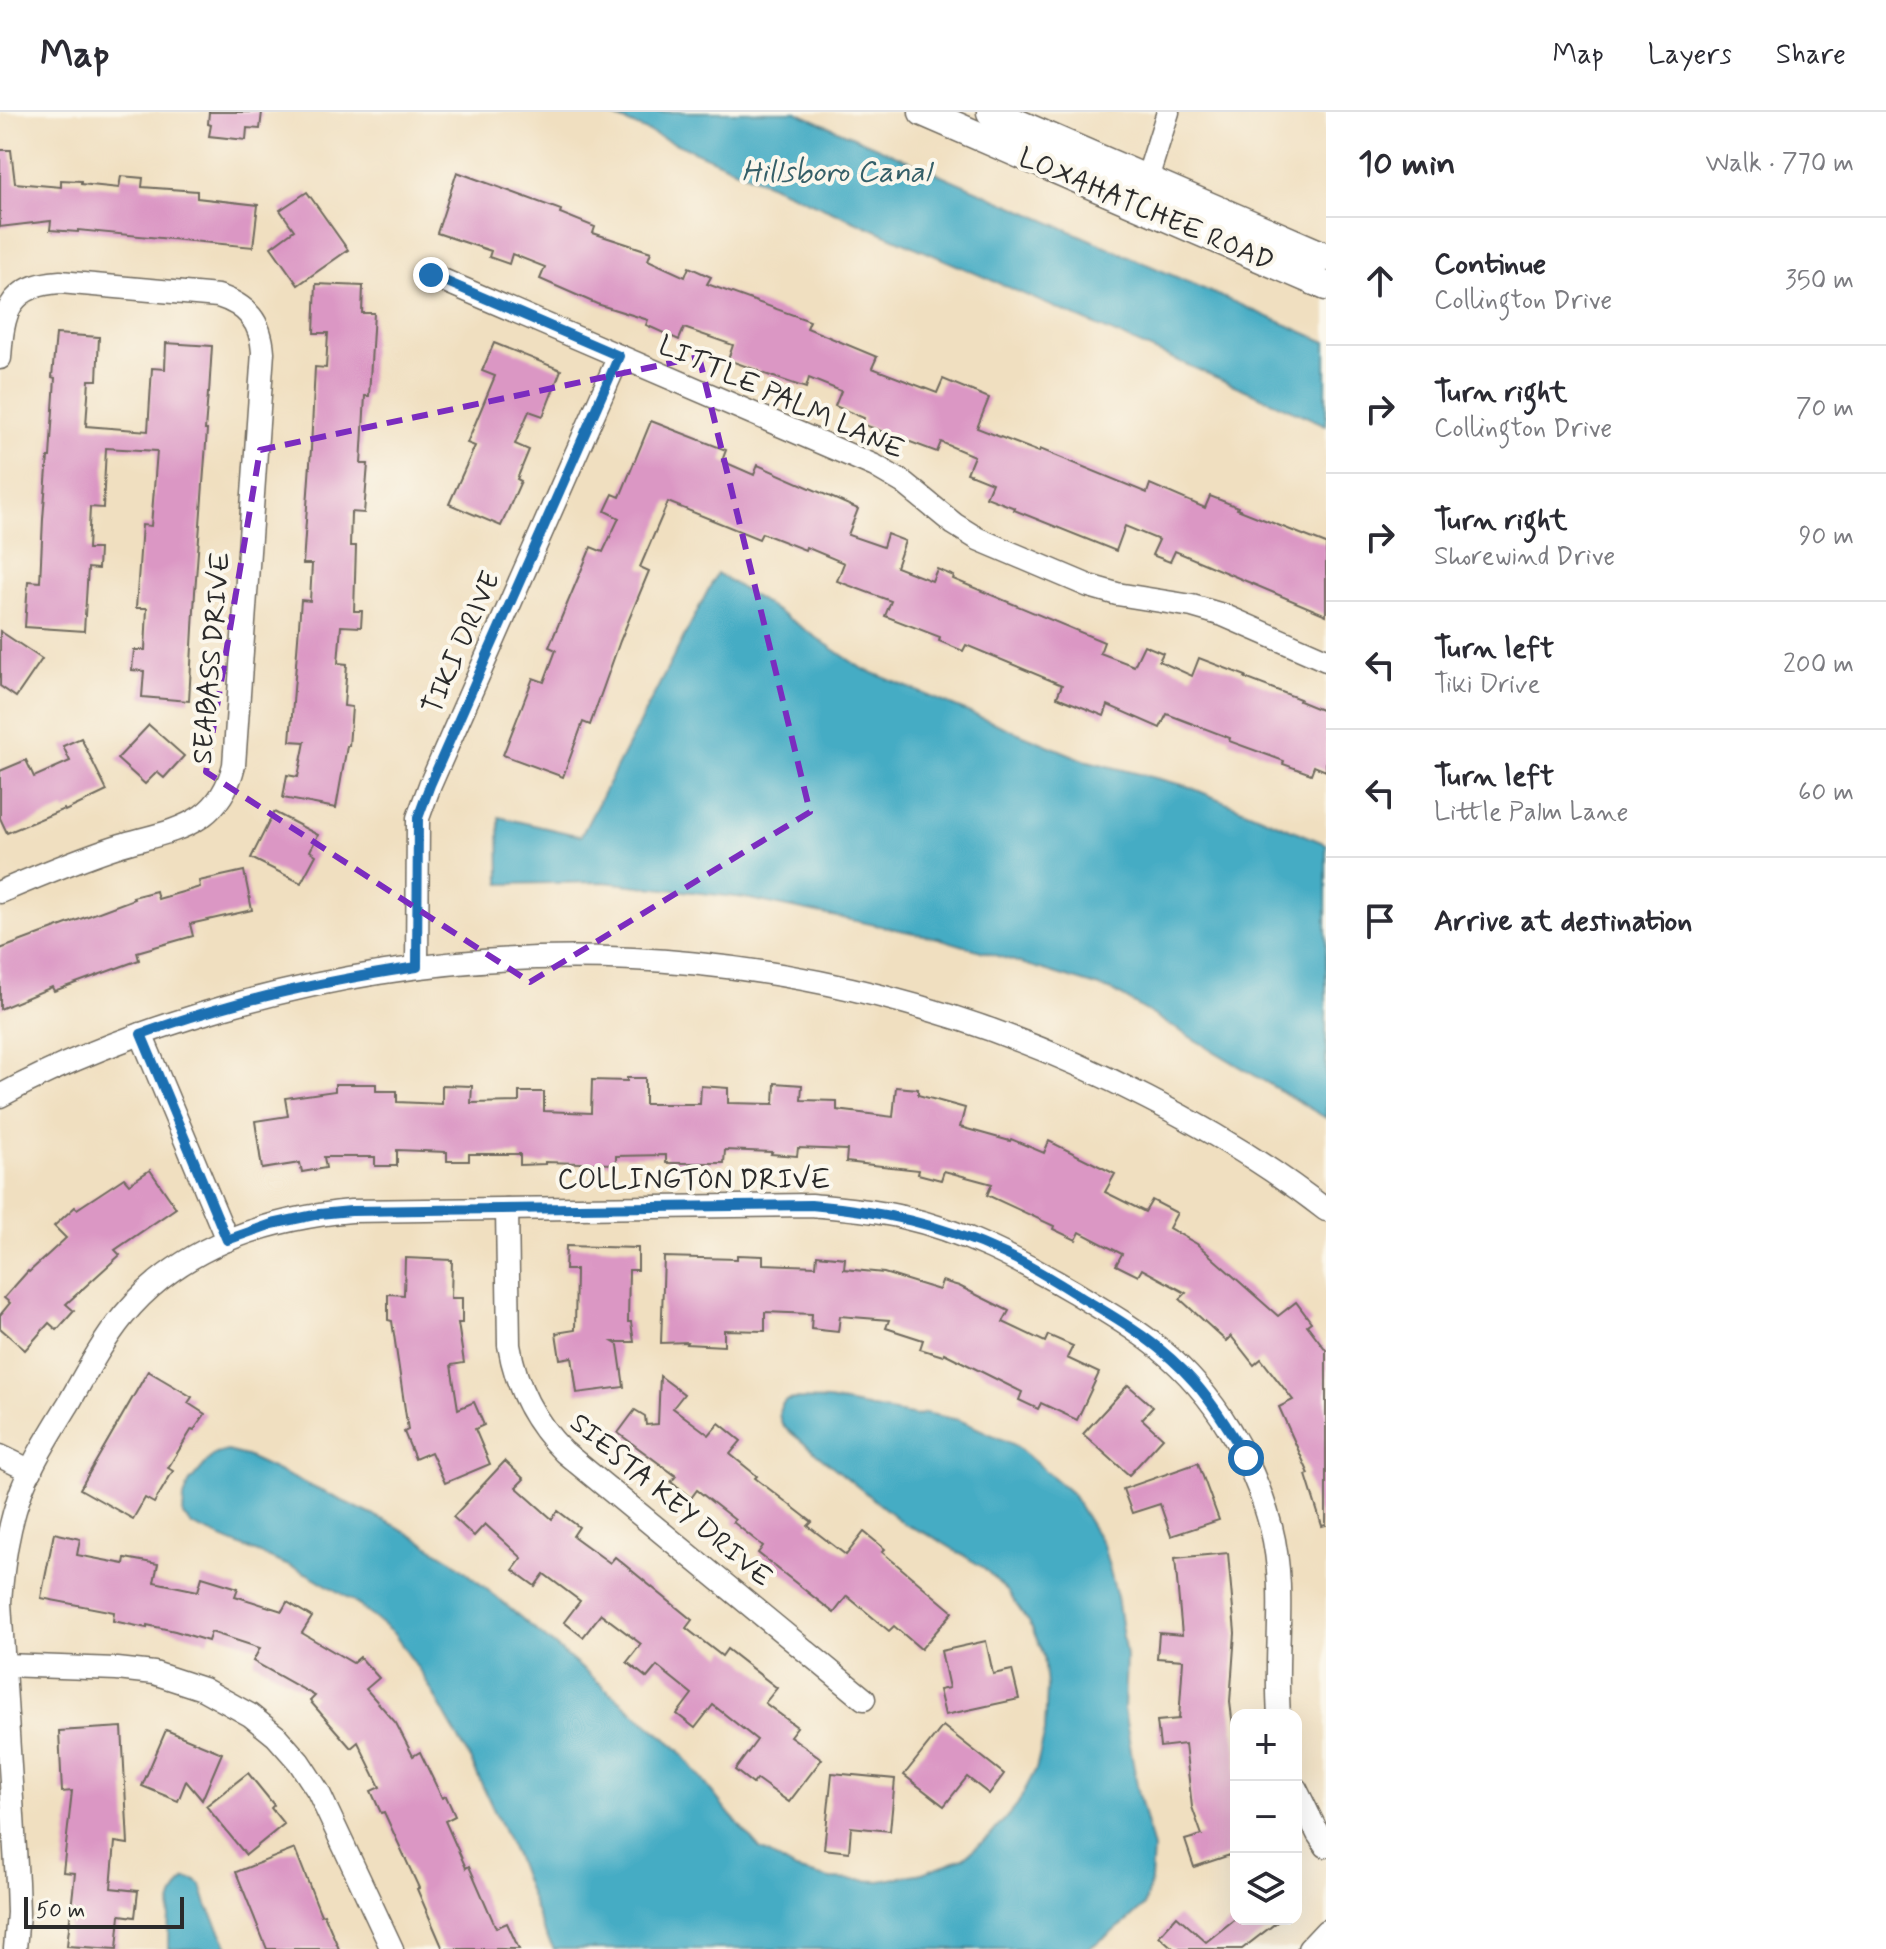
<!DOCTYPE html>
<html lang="en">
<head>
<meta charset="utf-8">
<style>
	body { margin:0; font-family:Mynerve,sans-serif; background:#f2f2f3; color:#2b2b33 }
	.controls { position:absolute; right:24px; bottom:24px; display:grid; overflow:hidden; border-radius:16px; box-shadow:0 8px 32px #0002 }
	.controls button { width:72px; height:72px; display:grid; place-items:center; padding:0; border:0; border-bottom:2px solid #e1e1e2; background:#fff; color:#2b2b33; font:40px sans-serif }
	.scale { position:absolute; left:24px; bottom:20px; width:160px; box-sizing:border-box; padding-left:8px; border:4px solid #2b2b2b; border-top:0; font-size:22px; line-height:28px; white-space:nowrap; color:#2b2b2b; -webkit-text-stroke:6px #fbf7ec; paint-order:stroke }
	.stop { position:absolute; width:24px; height:24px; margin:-18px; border:6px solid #1f6fb2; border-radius:50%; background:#fff }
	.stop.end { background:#1f6fb2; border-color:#fff; box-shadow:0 2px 8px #0008 }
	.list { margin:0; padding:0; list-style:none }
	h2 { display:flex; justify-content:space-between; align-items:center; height:104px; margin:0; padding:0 32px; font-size:34px }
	h2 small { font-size:26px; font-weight:400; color:#7c7c81 }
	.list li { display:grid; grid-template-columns:52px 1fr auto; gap:24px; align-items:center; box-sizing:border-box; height:128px; padding:0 32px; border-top:2px solid #e1e1e2 }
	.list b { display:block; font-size:30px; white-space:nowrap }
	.list p { margin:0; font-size:26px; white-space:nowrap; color:#7c7c81 }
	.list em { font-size:26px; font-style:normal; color:#7c7c81 }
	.icon { flex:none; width:44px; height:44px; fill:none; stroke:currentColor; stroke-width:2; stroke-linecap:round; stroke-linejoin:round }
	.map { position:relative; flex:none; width:1326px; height:1837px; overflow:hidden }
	header { display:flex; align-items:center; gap:48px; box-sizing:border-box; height:112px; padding:0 40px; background:#fff; border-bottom:2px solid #e1e1e2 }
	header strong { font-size:38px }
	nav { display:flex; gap:44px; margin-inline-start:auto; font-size:28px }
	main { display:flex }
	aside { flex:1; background:#fff }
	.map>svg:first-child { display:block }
	.water { fill:#45acc4; stroke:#386c78; stroke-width:2 }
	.building { fill:#db97c4 }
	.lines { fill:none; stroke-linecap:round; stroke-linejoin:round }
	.minor-casing { stroke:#706a5f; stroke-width:25 }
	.major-casing { stroke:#706a5f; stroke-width:31 }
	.minor { stroke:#fff; stroke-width:22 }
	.major { stroke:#fff; stroke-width:28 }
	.route { stroke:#1f6fb2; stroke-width:10 }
	.marked { fill:none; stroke:#7b2cbf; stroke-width:6; stroke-dasharray:16 10; stroke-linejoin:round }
	.labels { text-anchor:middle; stroke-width:8; stroke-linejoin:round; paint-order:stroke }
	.street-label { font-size:28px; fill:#2b2b2b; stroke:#fbf7ec }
	.water-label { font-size:30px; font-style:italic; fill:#355f68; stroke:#fbf7ec }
</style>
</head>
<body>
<header>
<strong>Map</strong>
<nav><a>Map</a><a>Layers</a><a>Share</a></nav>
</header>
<main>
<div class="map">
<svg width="1326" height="1837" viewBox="0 0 1326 1837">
	<rect width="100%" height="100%" fill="#fbf7ec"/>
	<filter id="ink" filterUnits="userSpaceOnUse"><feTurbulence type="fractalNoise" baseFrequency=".0125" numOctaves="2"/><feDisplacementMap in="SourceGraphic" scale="16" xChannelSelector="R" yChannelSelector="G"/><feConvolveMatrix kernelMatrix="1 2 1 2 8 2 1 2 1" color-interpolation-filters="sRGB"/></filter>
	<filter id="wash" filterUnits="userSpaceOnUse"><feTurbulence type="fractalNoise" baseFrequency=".006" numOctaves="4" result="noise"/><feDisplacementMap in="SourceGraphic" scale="32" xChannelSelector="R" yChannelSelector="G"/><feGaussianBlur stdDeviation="1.8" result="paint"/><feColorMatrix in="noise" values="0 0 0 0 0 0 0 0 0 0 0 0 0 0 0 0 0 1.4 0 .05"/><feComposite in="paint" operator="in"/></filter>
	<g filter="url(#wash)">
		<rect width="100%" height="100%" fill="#f0dfc0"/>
		<g class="water">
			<path d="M603,0h193l530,230v83z"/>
			<path d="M717,461l77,49 67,46 223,92 103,26 139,58v274l-213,-127 -175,-53 -193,-40 -141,-16 -104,2 -1,-67 82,19z"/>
			<path d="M794,1287l34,1 89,16 8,-3 34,7 56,25 56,48 32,52 14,52 9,60 -2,53 13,76 16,63 -2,32 -7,25 -19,17 -37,26h-534l-11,-19 -26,-70 -47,-101 -48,-85 -28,-40 -39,-32 -47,-28 -115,-48 -10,-10 1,-18 5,-15 24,-28 14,-4 19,5 150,70 57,35 225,188 53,67 29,33 36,21 34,9 50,2 42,-8 41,-15 29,-24 25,-29 19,-36 9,-38 2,-44 -3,-31 -12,-28 -24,-36 -24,-24 -51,-31 -29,-13 -120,-97c-6,-10 -7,-17 1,-26z"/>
			<path d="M186,1767l9,1 6,5 6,20 22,44h-61c1,-27 -3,-50 18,-70z"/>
		</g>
		<g id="blocks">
			<g class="building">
				<path d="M209,0h53l-2,17 -13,-1 -1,12 -37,-4 2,-11 -3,-1z"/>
				<path d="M0,38h11l4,33 46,4v-7l20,1v3l38,4 2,-12 22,2 -1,9 55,4v7l61,7 -5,42 -175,-17v2l-28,-2 1,-9 -51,6z"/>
				<path d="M457,60l104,38 -1,3 35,14 -2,6 58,19 -3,8 37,17 4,-10 22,10 -4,7 103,37 -3,7 70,29 -5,11 65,25 6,-14 46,19 -12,30 62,24 1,-3 107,44 3,-9 55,24 5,-12 28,11 -1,2 89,35v71l-151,-64 -5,11 -18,-7 7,-15 -34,-14 -9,25 -102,-41 1,-2 -29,-11 6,-14 -25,-10 7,-17 -33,-14 -4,10 -75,-28 2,-6 -29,-12 6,-15 -32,-13 -3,10 -47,-16v-1l-31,-11 5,-15 -49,-17 -5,12 -33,-15 2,-5 -51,-16 -57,-25 5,-12 -33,-13 -3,10 -20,-7 2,-6 -54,-18z"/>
				<path d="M307,80l41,58 -50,35 -27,-38 23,-17 -14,-20z"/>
				<path d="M316,172l47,2 -1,27h12l-5,83h-4l-4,68h7l-4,49 -13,-1 -1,34h6l-2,65h8l-1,16 -20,-1 -3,37 9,1 -3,42 8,1 -3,39h-2l-11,62 -53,-10 4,-23 11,2 7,-35 -15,-1 11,-141 9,1 2,-37h-9l8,-115 4,-82 11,1 2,-35h-14z"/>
				<path d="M56,222l43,3 -2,43h-8l-3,46 62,5 4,-63 13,1 1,-26 46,3 -3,47h-1l-3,37h2l-12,162 -6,109 -47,-4 2,-26 -12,-1 2,-20h11l2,-42h-11l6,-83 9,1 6,-75 -51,-3 -3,60 -13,-1 -2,42h11l-1,20 -10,-1 -4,63 -59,-4 3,-46 12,1 3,-63 5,-62h2l5,-79 -3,-1z"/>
				<path d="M494,231l67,27 -18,46 -14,-5 -14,33 14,6 -12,29 4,2 -20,45 -52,-22 26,-58 -8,-3 28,-67 -13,-5z"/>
				<path d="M651,309l75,29 -4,11 32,14 4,-10 100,44 -10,26 35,12 4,-13 18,7 -9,26 36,14 5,-12 17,7 -1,3 151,63 -4,11 34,13 10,-21 19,8 -4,8 33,15 7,-18 47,18 -1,2 55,21 -1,2 27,11v59l-12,-5 -3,8 -28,-10 1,-3 -55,-20 1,-3 -63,-24 -7,14 -52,-23 -4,11 -47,-19 5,-12 -96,-40 -3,6 -24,-10 1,-4 -55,-21 6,-15 -54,-20 7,-18 -38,-16 -1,3 -43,-17 -3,6 -91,-37 -28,65 9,4 -29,70 -30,84 -7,-3 -20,55 -60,-22 30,-77 11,4 12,-32 -7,-3 42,-100 12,5 16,-34 -14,-7 8,-17 7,3z"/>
				<path d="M0,519l42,28 -26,38 -16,-11z"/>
				<path d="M149,613l35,31 -20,22 -7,-6 -12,12 -28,-25z"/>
				<path d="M81,626l26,53 -42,20 -1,-2 -57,24 -7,-15v-47l26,-11 8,17 36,-16 -7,-15z"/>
				<path d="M274,700l44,23 -8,16 6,4 -15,28 -50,-25z"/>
				<path d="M244,759l8,39 -62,14 3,12 -56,16 2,8 -85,31 -2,-4 -52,22v-60l134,-50 -1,-2 23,-6 2,8 42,-12 -1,-6z"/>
				<path d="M627,966h18v26h55l1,-18 27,2v15l46,1 1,-21 27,2 -1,15 36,1v9l56,7 3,-30 22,2v6l47,13 -5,19 50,14 1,-2 33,14 5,-12 66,33 -10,18 40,20 7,-12 25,13 -8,15 28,16 81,72 18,-14 15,20 -4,3 19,25v175l-4,1 -16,-51 3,-1 -30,-67 14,-7 -32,-41 -7,6 -23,-29 -5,5 -46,-42 6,-6 -44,-24 -4,7 -22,-11 6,-11 -42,-22 -4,8 -23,-11 1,-3 -67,-31 5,-11 -48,-13 -3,9 -23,-6 1,-4 -73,-8 1,-12 -49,-2 -1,8 -26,-2 1,-2 -47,-2 -1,13h-58v-8l-50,1v8l-71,-2v2l-25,1v-11h-51v7h-22v-9l-50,-2v16h-22v-9h-51l2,11 -24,4 -2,-9 -38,6 -7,-48 33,-5 -3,-18 50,-7v-7h41v7h21v11l45,2v-19l30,1 -1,17 48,-1v-10h25v19l47,2 1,-33 35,1z"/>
				<path d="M150,1058l26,38 -61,42 5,5 -54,49 8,7 -17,19 -8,-7 -24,27 -25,-22v-13l10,-12 -6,-5 24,-27 1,1 37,-34 -12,-12 21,-19 2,2 47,-31 5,6z"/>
				<path d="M566,1134l72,2v22h-9l-1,52h3l3,20h-21l5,3 6,42 -47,6 -5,-36 -12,2 -4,-26 19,-3 1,-60h-11z"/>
				<path d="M737,1143l26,1v8l53,2 1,-11 28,3 -1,11 40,4 55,17 3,-9 17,5 50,25 -6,11 42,20 3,-7 25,11 -6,12 32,15 -22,47 -36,-17 -3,6 -19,-9 3,-8 -78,-39 -1,3 -23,-7 3,-9 -37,-12 3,-8 -49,-4 -2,16 -27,-3 1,-15 -47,-2v19l-41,-1v16l-38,-2 1,-2 -26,1 3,-86 73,2z"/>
				<path d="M405,1146l47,2 -1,38h11v25h-4l6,40 -13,2 7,44 16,-7 10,23 -9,4 15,35 -45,19 -14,-31 -16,7 -11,-27 4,-2 -16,-109 -4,-1v-26l16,1z"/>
				<path d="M148,1259l44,26 -4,6 17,11 -11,16 -2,-1 -24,39 5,3 -19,32 -9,-5 -12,21 -53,-30z"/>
				<path d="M660,1264l24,18 -11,14 36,27 10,-12 22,18 -11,13 27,22 -2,2 57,44 -4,4 38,29 18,-23 21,17 -3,3 71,60 -32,37 -27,-23 -5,5 -42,-35 -13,17 -76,-60 5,-7 -30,-24 2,-2 -38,-30 -6,8 -20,-16 5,-6 -58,-43 17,-23 10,6 1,9 12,-1z"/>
				<path d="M1128,1273l25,22 -11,12 21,19 -34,37 -46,-41z"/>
				<path d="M505,1349l19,18 -8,8 36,32 6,-8 21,16 -6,9 37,27 5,-6 77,63 -6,8 36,28 5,-7 50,39 -12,15 32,24 -7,9 32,23 -33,43 -32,-23 -4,5 -18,-14 22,-30 -44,-35 -18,23 -18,-14 15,-20 -35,-28 -10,12 -20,-16 14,-18 -40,-30 -18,23 -19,-15 16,-21 -36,-27 -9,12 -22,-16 9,-12 -37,-34 -11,12 -21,-19z"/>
				<path d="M1198,1351l21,57 -48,16 -11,-32 -28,9 -9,-24z"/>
				<path d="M54,1421l26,6 -3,16 47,9 1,-6 33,6 -4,18 44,9 4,-14 36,11 -3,8 47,15 5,-9 25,15 -10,16 51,30 7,-6 19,21 -13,11 30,34 17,33 7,-4 22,46 4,-2 9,20 -10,5 21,47 3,-2 27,62 11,-5 12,26h-76l-26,-60 2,-1 -35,-76 -3,1 -10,-22 9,-4 -22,-45 -7,6 -41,-47 5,-5 -62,-35 7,-13 -49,-16 -3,9 -33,-10 -28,-6v3l-34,-7 1,-9 -73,-14z"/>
				<path d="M1228,1441l7,80 -5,69 6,50v101l-42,14 -9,-27 17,-5 -10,-28 -7,-63 -25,3 -3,-26 22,-2 4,-59 -26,-2 2,-25 23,2 -7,-77z"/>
				<path d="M986,1529l7,33 19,-4 7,29 -74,16 -6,-25 10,-2 -8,-37z"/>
				<path d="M943,1614l61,48 -15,20 -22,-17 -23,29 -40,-31z"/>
				<path d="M122,1615l6,117 -13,-2 -4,46 27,3 -3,26 -15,-2 -3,34 -50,-3 8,-73 -12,-1 9,-81 -10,1 -3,-61z"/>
				<path d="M166,1618l56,23 -20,47 -16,-19 -8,20 -36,-15z"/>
				<path d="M248,1661l26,32 -3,3 13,16 -38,31 -40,-49z"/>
				<path d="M832,1661l63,6 -5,52 -39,-4 -2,25 -25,-3z"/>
				<path d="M295,1737l26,66 3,-1 15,35h-72l-31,-77z"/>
				<path d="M1177,1804l29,26 29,-23h46l-39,30h-68l-15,-13z"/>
			</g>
		</g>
	</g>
	<g filter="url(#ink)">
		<use href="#blocks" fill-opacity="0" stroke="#706a5f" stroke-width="2"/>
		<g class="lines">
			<g class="minor-casing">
				<g id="minor">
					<path d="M1147,67l21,-67"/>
					<path d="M431,163l444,191 29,17 50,41 24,15 111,47 28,8 75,12 31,9 103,45"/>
					<path d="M0,246c3,-45 8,-73 60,-76l158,14c29,9 43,26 45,56l-29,413c-5,20 -14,38 -32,51 -23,16 -54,21 -81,29 -41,13 -81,30 -121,47"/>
					<path d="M417,855l1,-149 12,-33 189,-429"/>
					<path d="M141,922l86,206"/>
					<path d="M0,984c70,-38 146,-66 222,-88 311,-90 638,-59 925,90 63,32 124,69 179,112"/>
					<path d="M507,1097l2,136c7,43 25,77 55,107l300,247"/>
					<path d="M0,1344l31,15"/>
					<path d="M4,1553l113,4 37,4 49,16 47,26 26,21 23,26 19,29 74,158"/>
					<path d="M1296,1677l22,45 8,12"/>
					<path d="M15,1837l3,-36 -1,-31 -17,-280c3,-39 8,-76 22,-113 12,-30 30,-58 47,-86 17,-30 33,-61 55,-88 56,-68 142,-96 227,-104l460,-6c30,3 61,5 91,12 62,14 117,43 172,75 29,18 60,35 86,57 55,45 93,110 111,178 16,62 3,125 8,188"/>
					<path d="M1309,1837l17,-18"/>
				</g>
			</g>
			<g class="major-casing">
				<g id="major">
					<path d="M923,0l403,174"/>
					<path d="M991,0l335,145"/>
				</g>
			</g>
			<use href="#minor" class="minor"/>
			<use href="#major" class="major"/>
		</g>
	</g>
	<g class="lines" filter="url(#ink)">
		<path class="route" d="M431,163l188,81 -189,429 -12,33 -1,149c-95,14 -186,34 -276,67l86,206 45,-16 47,-10 32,-3 460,-6c70,6 130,19 194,49 27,12 53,29 79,45 40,23 80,48 111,84 20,23 36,49 51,75"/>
	</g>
	<path class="marked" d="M699,245l111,455 -280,170 -324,-210 54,-322z"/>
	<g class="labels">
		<g class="street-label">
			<text transform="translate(1147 96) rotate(23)" y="10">LOXAHATCHEE ROAD</text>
			<text transform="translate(782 284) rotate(24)" y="10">LITTLE PALM LANE</text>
			<text transform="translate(460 530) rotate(-66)" y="10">TIKI DRIVE</text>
			<text transform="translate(210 546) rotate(-85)" y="10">SEABASS DRIVE</text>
			<text x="694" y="1076">COLLINGTON DRIVE</text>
			<text transform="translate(672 1387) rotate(40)" y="10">SIESTA KEY DRIVE</text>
		</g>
		<g class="water-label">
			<text x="836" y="69">Hillsboro Canal</text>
		</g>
	</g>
</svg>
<div class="controls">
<button>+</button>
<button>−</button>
<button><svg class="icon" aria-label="layers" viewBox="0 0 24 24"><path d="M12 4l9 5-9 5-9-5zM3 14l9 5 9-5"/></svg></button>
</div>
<div class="scale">50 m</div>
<div class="stop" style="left:1246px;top:1346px"></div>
<div class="stop end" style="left:431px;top:163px"></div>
</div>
<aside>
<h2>10 min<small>Walk · 770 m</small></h2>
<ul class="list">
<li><svg class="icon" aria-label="ahead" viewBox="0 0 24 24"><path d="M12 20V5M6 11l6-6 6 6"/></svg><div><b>Continue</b><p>Collington Drive</p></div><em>350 m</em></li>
<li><svg class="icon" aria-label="right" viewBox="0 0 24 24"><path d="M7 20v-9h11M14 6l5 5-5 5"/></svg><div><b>Turn right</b><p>Collington Drive</p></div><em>70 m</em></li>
<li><svg class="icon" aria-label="right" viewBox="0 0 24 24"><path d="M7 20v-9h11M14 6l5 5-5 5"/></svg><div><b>Turn right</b><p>Shorewind Drive</p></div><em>90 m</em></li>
<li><svg class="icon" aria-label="left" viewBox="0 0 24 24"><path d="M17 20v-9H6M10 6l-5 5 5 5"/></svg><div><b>Turn left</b><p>Tiki Drive</p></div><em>200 m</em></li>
<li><svg class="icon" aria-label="left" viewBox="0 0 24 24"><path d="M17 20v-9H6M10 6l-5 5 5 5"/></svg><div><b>Turn left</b><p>Little Palm Lane</p></div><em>60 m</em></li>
<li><svg class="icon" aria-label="arrive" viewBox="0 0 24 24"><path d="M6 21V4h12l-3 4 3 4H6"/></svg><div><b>Arrive at destination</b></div></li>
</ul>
</aside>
</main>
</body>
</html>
